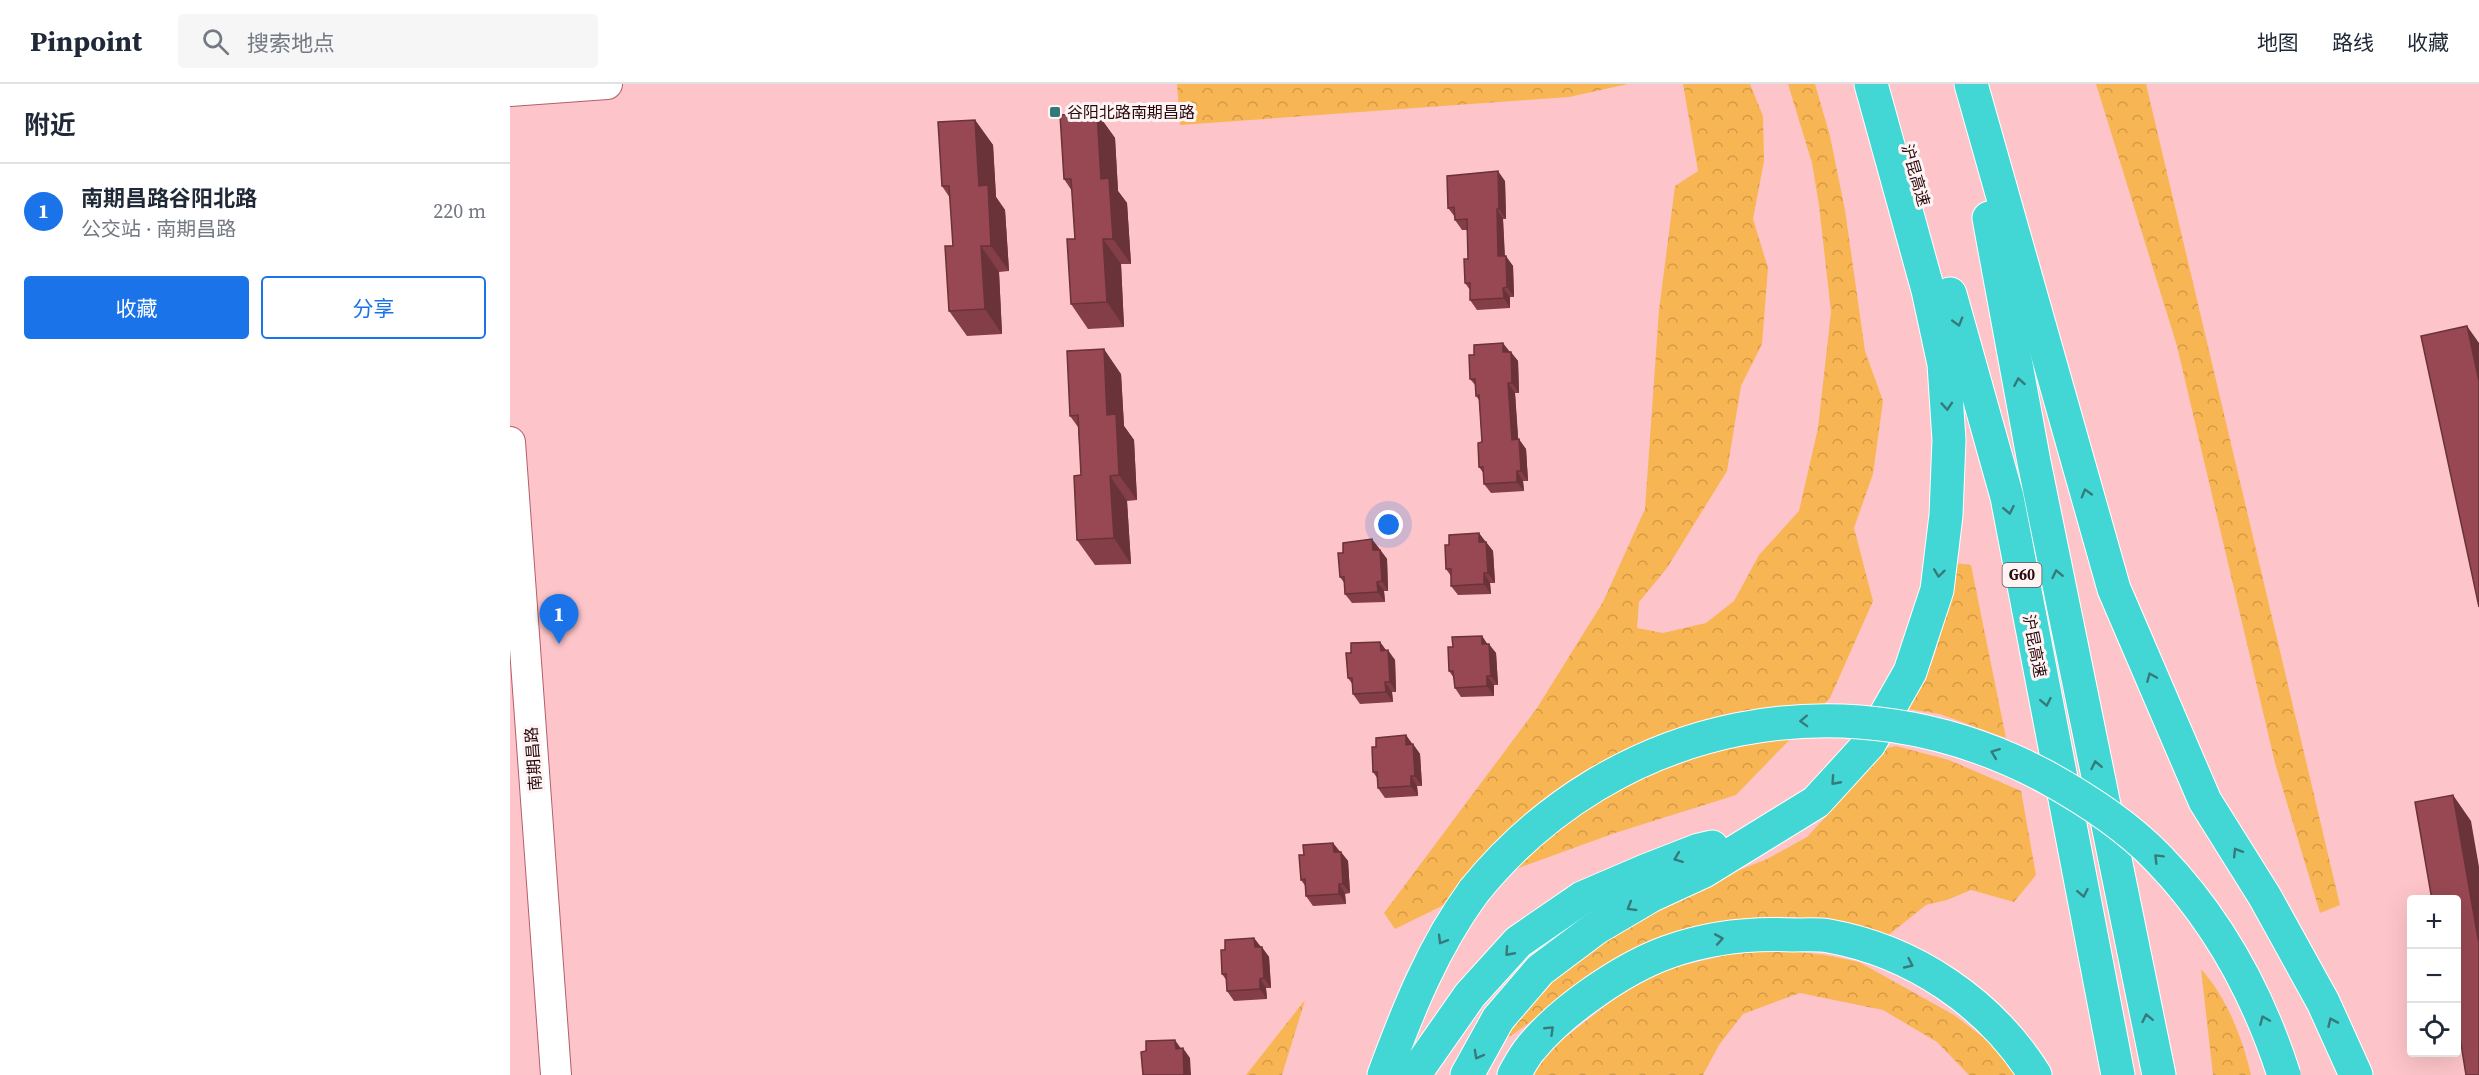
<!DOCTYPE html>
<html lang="zh">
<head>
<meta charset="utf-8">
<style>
	body { margin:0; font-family:"Source Serif 4","Noto Sans SC",serif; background:#f6f6f7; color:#1f2937 }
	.controls { position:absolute; right:18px; bottom:18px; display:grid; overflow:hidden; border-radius:6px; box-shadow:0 6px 24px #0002 }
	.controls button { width:54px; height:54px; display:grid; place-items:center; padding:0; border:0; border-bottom:2px solid #e0e1e3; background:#fff; color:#1f2937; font:30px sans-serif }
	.you { position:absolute; left:879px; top:441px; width:21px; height:21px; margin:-15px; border:4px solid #fff; border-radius:50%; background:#1a73e8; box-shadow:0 0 0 9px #1a73e833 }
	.badge { display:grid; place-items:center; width:39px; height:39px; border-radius:50%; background:#1a73e8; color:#fff; font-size:20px; font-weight:700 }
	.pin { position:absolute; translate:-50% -50px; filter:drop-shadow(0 2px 3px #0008) }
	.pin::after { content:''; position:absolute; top:32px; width:21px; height:18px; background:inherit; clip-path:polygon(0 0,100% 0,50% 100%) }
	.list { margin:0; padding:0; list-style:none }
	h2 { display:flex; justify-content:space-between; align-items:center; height:78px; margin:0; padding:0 24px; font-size:26px }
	h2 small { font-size:20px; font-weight:400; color:#747a83 }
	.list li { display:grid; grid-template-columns:39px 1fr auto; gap:18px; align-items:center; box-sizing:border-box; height:96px; padding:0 24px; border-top:2px solid #e0e1e3 }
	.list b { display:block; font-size:22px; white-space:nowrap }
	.list p { margin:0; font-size:20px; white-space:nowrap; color:#747a83 }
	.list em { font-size:20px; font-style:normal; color:#747a83 }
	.actions { display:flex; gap:12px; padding:18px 24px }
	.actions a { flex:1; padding:14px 0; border:2px solid #1a73e8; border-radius:6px; text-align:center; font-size:21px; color:#1a73e8 }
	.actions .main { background:#1a73e8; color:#fff }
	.icon { flex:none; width:33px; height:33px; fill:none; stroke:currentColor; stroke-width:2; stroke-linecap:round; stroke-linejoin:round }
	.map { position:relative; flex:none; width:1969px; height:991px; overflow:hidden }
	header { display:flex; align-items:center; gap:36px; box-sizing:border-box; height:84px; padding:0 30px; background:#fff; border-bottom:2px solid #e0e1e3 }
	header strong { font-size:28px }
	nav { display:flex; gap:33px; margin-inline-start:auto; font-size:21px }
	.search { width:420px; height:54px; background:#f6f6f7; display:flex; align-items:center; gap:15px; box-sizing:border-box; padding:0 21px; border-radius:6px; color:#747a83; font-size:22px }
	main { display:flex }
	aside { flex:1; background:#fff }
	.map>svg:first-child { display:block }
	.forest { fill:url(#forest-crowns) }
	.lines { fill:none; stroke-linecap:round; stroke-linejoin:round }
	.secondary-casing { stroke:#b25f69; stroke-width:32 }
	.highway-casing { stroke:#fff; stroke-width:35 }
	.secondary { stroke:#fff; stroke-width:30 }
	.highway { stroke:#42d7d5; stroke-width:33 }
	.highway-bridge-casing { stroke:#fff; stroke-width:35; stroke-linecap:butt }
	.highway-bridge { stroke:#42d7d5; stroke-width:33 }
	.wall { fill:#833e47 }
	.shaded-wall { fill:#6a3239 }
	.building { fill:#984852; stroke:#6a3239; stroke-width:1.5 }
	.oneway { stroke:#377a7b }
	.poi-dot { fill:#317a78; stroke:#fef4f4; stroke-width:2 }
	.labels { text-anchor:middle; stroke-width:6; stroke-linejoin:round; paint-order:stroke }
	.shield { fill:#fef4f4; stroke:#6a5053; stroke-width:1.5 }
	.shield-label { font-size:15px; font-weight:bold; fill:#2a090e }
	.poi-label { font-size:16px; fill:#2a090e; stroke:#fef4f4; text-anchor:start }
	.street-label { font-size:16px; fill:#2a090e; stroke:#fef4f4 }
</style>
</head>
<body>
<header>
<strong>Pinpoint</strong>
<div class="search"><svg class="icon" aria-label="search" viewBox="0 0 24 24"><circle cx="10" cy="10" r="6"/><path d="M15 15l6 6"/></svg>搜索地点</div>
<nav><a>地图</a><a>路线</a><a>收藏</a></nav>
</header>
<main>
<aside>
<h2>附近<small></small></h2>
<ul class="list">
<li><span class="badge">1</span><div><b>南期昌路谷阳北路</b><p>公交站 · 南期昌路</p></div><em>220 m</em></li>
</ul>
<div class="actions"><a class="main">收藏</a><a>分享</a></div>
</aside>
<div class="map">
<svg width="1969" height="991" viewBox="0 0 1969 991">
	<defs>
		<pattern id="forest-crowns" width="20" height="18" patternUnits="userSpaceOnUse" patternTransform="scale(1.5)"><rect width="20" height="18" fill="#f8b553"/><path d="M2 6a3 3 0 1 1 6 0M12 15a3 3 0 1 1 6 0" fill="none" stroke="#d59a47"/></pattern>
	</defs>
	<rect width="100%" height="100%" fill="#fdc5c9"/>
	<g class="forest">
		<path d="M667,0h451l-59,13 -389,28z"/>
		<path d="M1173,0h67l13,32 1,45 -11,58 15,49 -6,76 -21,42 -14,85 -60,97 -28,34 -2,26 26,5 43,-10 28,-22 25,-46 40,-44 19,-83 13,-116 -12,-107 -7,-42 -24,-79h27l15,52 15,74 20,141 18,50 -10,73 -19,54 19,73 -43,97 -94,97 -121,38 -94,34 -126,62 -11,-16 153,-205 66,-106 42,-93 14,-199 16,-124 23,-15z"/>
		<path d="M1586,0h50l194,821 -20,8 -45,-150 -98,-417z"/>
		<path d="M1445,479l16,2 35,173 -66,-24 -32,-5c31,-47 37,-91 47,-146z"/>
		<path d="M1386,662l53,14 72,31 15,84 -22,27 -43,-12 -24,10 -21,5 -40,32 -91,-20 -48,1 -41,8 -52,14 -27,12 -35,23 -32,26 -68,48 59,-76 141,-84 75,-30 40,-22 36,-39 34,-48z"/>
		<path d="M1270,866l45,5 34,7 95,53 34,26 32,34h-51l-32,-33 -54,-32 -83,-17 -57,21 -24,31 -16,30h-173l23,-28 65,-51 36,-24 77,-18z"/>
		<path d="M1691,885c26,29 41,68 50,106h-38z"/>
		<path d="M795,916l-23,75h-36z"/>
	</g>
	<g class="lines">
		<g class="secondary-casing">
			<g id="secondary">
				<path d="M0,7l97,-7"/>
				<path d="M0,358l46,633"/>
			</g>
		</g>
		<g class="highway-casing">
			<g id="highway">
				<path d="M1461,0l143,505 91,212 60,96 58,105 33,73"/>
				<path d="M1479,134l45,244 125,613"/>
				<path d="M1440,210l57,203 111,578"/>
				<path d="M874,991c24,-65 49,-128 90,-184"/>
				<path d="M904,991l56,-80 48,-53 64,-44 63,-27 54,-21 13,-3"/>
				<path d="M957,991l31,-56 42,-49 56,-42 56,-33 52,-24 112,-69 53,-58 41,-72 27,-82 9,-75 3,-75 -5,-76 -16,-74 -57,-206"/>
				<path d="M1004,991c5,-9 10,-19 17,-27 30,-37 92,-80 137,-96 39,-14 84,-19 125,-17 12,0 25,-1 36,1 84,15 161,67 206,139"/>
			</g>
		</g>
		<use href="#secondary" class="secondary"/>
		<use href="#highway" class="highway"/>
		<g class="highway-bridge-casing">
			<path id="highway-bridge" d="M964,807c140,-173 375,-220 572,-114 40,22 80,48 112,81 59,61 100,136 126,217"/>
		</g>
		<use href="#highway-bridge" class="highway-bridge"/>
	</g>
	<g class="wall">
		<path d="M587,29l18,25 3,53 9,12 4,61h-10l3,63 -36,2 -17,-25 4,-65 -3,-48 -8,-12z"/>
		<path d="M465,36l18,25 3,52 9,13 4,61 -10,1 3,62 -35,2 -18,-25 4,-65 -3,-48 -8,-12z"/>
		<path d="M995,97l1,38h-3l2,37 8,10 1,31h-4v11l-33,2 -7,-10v-10l-5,-7 3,-24v-29h-6l-7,-10v-3l-7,-9z"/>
		<path d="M1000,268l8,9 1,32h-4l3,47 8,9 2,32h-5l1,10 -33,2 -7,-9v-10l-5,-7 3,-25 -3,-42 -3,-4v-10l-6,-7z"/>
		<path d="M611,290l3,52 10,14 3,60 -10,1 4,63 -36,1 -18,-25 4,-65 -3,-48 -8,-11z"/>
		<path d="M969,449l14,18 2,32h-5l1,11 -33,1 -7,-9v-10l-5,-7 3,-24z"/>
		<path d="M869,464l8,11 1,32h-4l1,11 -33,1 -7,-9v-10l-5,-7 3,-24z"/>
		<path d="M972,552l5,8 9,9 2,32h-4v11l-33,1 -6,-9 -1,-10 -5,-7 4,-24z"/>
		<path d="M870,558l6,8 9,10 1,32h-4l1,10 -33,2 -7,-10v-9l-5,-7 3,-25z"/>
		<path d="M896,651l14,19 2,32h-5l1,10 -33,2 -7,-10v-9l-5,-7 3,-25z"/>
		<path d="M823,759l15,18 2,32 -5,1 1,10 -33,2 -7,-10v-9l-5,-7 3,-25z"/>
		<path d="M744,854l15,19 2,31h-5l1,11 -33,2 -7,-10v-10l-5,-7 3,-24z"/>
	</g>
	<g class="shaded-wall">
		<path d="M587,29l18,25 3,53 9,12 4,61 -18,-25 -12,-60z"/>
		<path d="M465,36l18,25 3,52 9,13 4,61 -18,-25 -12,-60z"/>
		<path d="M988,87l7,10 1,38 -7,-10z"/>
		<path d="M987,125l6,10 2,47 -7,-10z"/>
		<path d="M593,155l18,25 3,63 -17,-25z"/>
		<path d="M471,162l18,26 3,62 -17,-25z"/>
		<path d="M996,172l7,10 1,31 -7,-10z"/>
		<path d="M993,204l7,9v11l-6,-10z"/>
		<path d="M1957,242l12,17v38z"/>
		<path d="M993,259l7,9h-7z"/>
		<path d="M594,265l17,25 3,52 10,14 3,60 -18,-25 -12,-60z"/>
		<path d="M1001,268l7,9 1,32 -7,-10z"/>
		<path d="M998,299l7,10 4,57 -7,-10z"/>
		<path d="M1009,355l7,10 2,32 -7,-10z"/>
		<path d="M1007,387l6,10 1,10 -7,-9z"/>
		<path d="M600,392l17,25 4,63 -17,-26z"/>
		<path d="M969,449l6,9h-6z"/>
		<path d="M862,455l7,9v12l-6,-10z"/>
		<path d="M976,458l7,9 2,32 -7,-10z"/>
		<path d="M870,466l7,9 1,32 -6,-10z"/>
		<path d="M974,489l6,10 1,11 -7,-10z"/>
		<path d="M867,498l7,9 1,11 -7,-10z"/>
		<path d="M972,552l6,9 -6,-1z"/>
		<path d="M870,558l7,10 -6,-1z"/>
		<path d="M979,560l7,9 2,32 -7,-9z"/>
		<path d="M878,566l7,10 1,32 -6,-10z"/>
		<path d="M977,592l7,9v11l-7,-10z"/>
		<path d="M875,598l7,10 1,10 -7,-10z"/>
		<path d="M896,651l6,10h-6z"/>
		<path d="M903,660l7,10 2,32 -7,-10z"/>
		<path d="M901,692l6,10 1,10 -7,-10z"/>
		<path d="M1943,711l18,26 8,46v77z"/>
		<path d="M823,759l7,10 -6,-1z"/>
		<path d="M831,768l7,9 2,32 -7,-9z"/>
		<path d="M829,800l6,10 1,10 -7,-10z"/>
		<path d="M744,854l7,10 -6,-1z"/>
		<path d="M752,863l7,10 2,31 -7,-10z"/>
		<path d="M750,895l6,9 1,11 -7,-10z"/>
		<path d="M665,956l7,10 -6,-1z"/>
		<path d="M673,964l7,10 1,17h-7z"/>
	</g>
	<g class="building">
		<path d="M587,29l4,66 8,-1 4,61h-10l4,63 -36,2 -4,-65h8l-4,-60h-7l-4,-64z"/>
		<path d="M465,36l4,66 9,-1 3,61h-10l4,63 -36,2 -4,-65h8l-4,-60h-7l-4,-64z"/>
		<path d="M988,87l1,38h-2l1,47h8l1,31 -4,1 1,10 -34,2v-17h-5l-1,-24h4l-1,-40 -12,1 -1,-13 -6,1 -1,-32z"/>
		<path d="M1957,242l12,55v226l-58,-271z"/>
		<path d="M993,259v9h8l1,31h-4l4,57 7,-1 2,32h-4v11l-33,2 -1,-17h-4l-1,-24 4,-1 -3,-47 -3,1 -1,-17h-5l-1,-24h5v-10z"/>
		<path d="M594,265l3,66 9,-1 3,61 -9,1 4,62 -37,2 -3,-64 7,-1 -3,-60 -8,1 -3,-65z"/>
		<path d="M969,449v9h7l2,31h-4v11l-33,2v-17h-5l-1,-24h4v-10z"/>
		<path d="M862,455l1,11h7l2,31 -5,1 1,10 -33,2 -1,-17h-4l-2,-24h5v-10z"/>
		<path d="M972,552v8h7l2,32h-4v10l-32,2 -2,-17h-4l-1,-24h5l-1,-10z"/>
		<path d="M870,558l1,9 7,-1 2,32h-5l1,10 -33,2 -1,-16h-4l-2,-25h5v-10z"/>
		<path d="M896,651v10l7,-1 2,32h-4v10l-33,2 -1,-16h-4l-1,-25h4v-9z"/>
		<path d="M1943,711l26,149v131h-13l-9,-56v-119h-25l-17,-98z"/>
		<path d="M823,759l1,9h7l2,32h-4v10l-33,2 -1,-17 -4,1 -2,-25h5l-1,-10z"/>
		<path d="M744,854l1,9h7l2,31 -4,1v10l-33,2 -1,-17h-4l-1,-24h4v-10z"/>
		<path d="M665,956l1,9 7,-1 1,27h-41l-2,-23 5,-1v-10z"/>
	</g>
	<defs><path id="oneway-chevron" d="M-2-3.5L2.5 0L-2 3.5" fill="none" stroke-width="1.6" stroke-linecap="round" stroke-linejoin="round" transform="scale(1.5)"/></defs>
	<g class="oneway">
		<use href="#oneway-chevron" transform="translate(1448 238) rotate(74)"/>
		<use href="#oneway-chevron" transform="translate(1509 298) rotate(-100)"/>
		<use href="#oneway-chevron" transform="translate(1437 322) rotate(86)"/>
		<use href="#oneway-chevron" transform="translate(1576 409) rotate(-106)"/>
		<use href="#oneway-chevron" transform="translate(1499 426) rotate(79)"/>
		<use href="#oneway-chevron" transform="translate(1429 489) rotate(97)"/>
		<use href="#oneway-chevron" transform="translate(1547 490) rotate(-102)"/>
		<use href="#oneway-chevron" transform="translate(1641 593) rotate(-113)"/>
		<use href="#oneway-chevron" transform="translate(1536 618) rotate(79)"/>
		<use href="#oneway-chevron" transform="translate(1294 637) rotate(178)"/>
		<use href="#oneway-chevron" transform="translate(1485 669) rotate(-159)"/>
		<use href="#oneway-chevron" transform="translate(1586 681) rotate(-102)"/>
		<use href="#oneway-chevron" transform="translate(1325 697) rotate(132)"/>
		<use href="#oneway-chevron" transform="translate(1727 768) rotate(-122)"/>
		<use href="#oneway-chevron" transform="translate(1168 774) rotate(159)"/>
		<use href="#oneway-chevron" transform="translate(1648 774) rotate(-135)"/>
		<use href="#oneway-chevron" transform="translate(1573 809) rotate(79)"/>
		<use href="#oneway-chevron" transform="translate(1121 823) rotate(149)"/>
		<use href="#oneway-chevron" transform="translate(1209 855) rotate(-10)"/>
		<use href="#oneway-chevron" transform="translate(932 856) rotate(121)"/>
		<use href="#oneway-chevron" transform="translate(999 868) rotate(132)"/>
		<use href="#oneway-chevron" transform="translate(1399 880) rotate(25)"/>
		<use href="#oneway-chevron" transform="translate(1637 934) rotate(-102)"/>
		<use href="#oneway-chevron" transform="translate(1754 936) rotate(-113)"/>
		<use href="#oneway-chevron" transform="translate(1822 938) rotate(-114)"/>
		<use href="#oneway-chevron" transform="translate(1040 946) rotate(-44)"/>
		<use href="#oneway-chevron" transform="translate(968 971) rotate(119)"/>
	</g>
	<rect class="poi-dot" x="539" y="22" width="12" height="12" rx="3"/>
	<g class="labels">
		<rect class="shield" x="1492.5" y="479" width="39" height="24" rx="4.5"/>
		<g class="shield-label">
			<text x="1512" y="496">G60</text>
		</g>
		<g class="poi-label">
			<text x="557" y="34">谷阳北路南期昌路</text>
		</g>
		<g class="street-label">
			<text transform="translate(1406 91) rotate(74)" y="6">沪昆高速</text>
			<text transform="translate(1525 562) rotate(79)" y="6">沪昆高速</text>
			<text transform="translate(23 675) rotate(-94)" y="6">南期昌路</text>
		</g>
	</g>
</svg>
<div class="controls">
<button>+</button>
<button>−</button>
<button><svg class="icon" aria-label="locate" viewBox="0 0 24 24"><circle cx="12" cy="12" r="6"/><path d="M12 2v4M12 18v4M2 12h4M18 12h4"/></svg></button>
</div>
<div class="you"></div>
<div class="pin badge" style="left:49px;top:560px">1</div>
</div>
</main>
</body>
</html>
